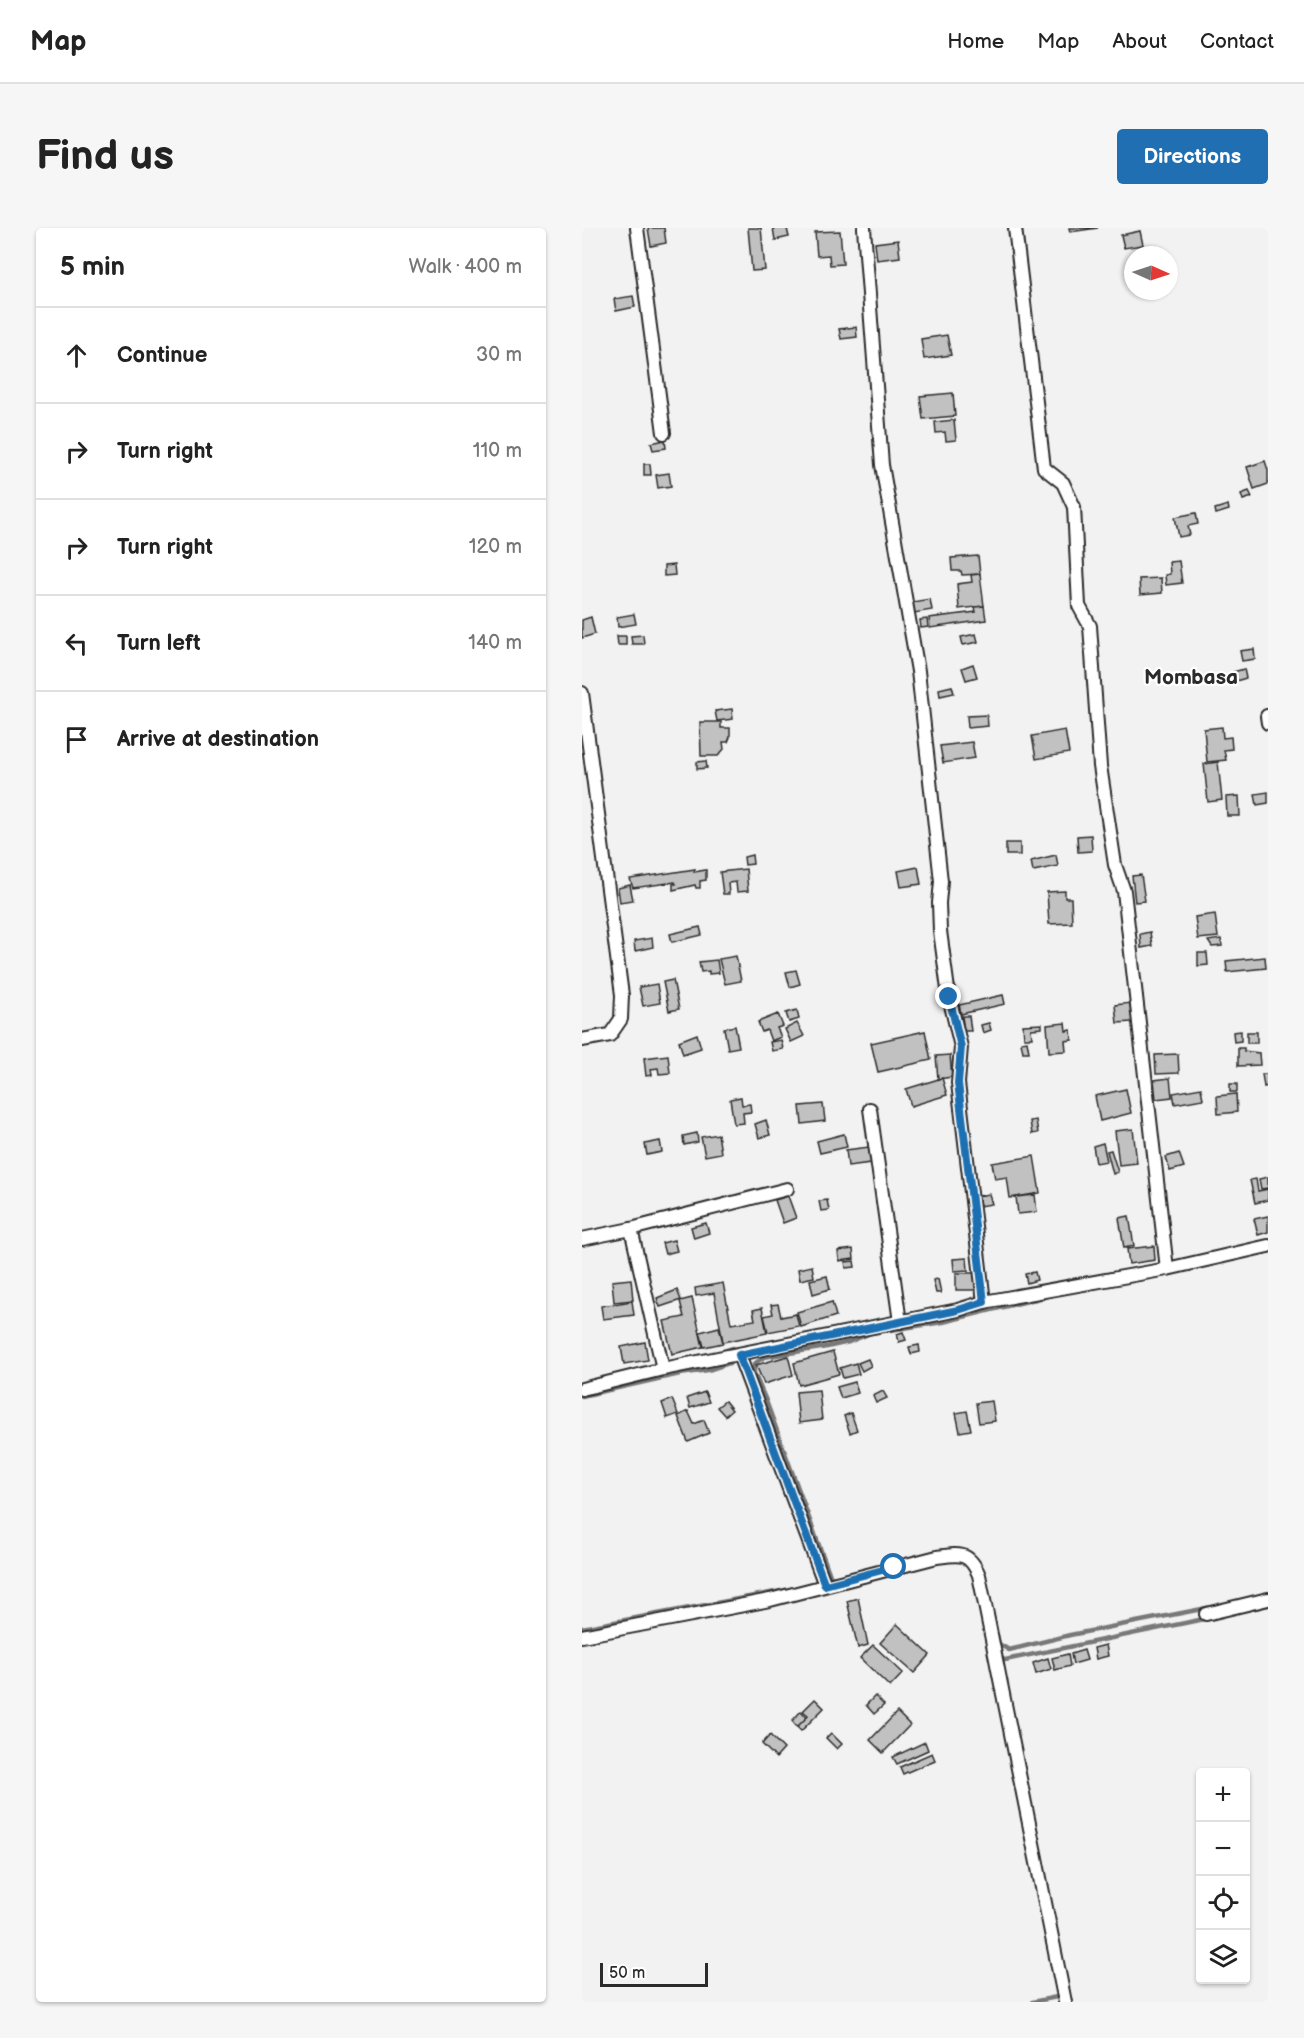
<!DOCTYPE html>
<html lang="en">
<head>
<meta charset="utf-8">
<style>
	body { margin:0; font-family:"Balsamiq Sans",sans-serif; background:#f6f6f6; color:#222 }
	.controls { position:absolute; right:18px; bottom:18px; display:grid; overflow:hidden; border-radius:6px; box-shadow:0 2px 4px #0004 }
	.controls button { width:54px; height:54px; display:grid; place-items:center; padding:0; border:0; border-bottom:2px solid #e0e0e0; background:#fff; color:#222; font:30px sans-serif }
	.compass { position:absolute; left:542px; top:18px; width:54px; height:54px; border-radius:50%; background:#fff; box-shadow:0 2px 4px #0004; rotate:93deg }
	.scale { position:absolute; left:18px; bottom:15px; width:108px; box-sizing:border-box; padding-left:6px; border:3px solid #2b2b2b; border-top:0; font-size:16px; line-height:21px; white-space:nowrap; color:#2b2b2b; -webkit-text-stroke:4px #fff; paint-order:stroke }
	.stop { position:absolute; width:18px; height:18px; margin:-14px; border:4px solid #1f6fb2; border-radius:50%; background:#fff }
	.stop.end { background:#1f6fb2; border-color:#fff; box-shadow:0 2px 6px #0008 }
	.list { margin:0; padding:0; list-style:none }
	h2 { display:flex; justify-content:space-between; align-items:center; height:78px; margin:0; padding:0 24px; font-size:26px }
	h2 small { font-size:20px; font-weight:400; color:#767676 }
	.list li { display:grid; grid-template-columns:39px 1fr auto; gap:18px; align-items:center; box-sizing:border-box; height:96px; padding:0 24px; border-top:2px solid #e0e0e0 }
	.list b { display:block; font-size:22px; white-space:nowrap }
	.list em { font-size:20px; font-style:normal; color:#767676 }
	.icon { flex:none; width:33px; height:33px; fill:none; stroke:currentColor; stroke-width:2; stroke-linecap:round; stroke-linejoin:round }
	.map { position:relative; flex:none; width:686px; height:1774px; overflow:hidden; border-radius:6px }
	header { display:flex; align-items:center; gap:36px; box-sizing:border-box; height:84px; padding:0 30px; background:#fff; border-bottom:2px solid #e0e0e0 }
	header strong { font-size:28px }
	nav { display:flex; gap:33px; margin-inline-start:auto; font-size:21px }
	.intro { display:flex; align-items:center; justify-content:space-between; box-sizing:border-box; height:144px; padding:0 36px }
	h1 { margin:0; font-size:42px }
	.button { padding:15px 27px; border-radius:6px; background:#1f6fb2; color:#fff; font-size:21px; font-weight:700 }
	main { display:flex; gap:36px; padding:0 36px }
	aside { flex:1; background:#fff; border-radius:6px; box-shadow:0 2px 4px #0004 }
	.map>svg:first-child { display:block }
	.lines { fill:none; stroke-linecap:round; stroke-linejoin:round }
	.stream { stroke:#787878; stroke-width:4.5 }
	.building { fill:#c1c1c1; stroke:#2b2b2b; stroke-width:1.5 }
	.minor-casing { stroke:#2b2b2b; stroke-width:16 }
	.minor { stroke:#fff; stroke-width:12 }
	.route { stroke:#1f6fb2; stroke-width:8 }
	.labels { text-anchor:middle; stroke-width:4.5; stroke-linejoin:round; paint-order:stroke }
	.quarter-label { font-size:21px; font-weight:bold; fill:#2b2b2b; stroke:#fff }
</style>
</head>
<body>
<header>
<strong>Map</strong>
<nav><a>Home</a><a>Map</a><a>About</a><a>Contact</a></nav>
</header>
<div class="intro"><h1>Find us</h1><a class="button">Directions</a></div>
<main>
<aside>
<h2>5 min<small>Walk · 400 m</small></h2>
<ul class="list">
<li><svg class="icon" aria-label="ahead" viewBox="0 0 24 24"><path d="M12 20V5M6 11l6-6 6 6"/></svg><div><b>Continue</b></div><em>30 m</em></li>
<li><svg class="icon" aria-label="right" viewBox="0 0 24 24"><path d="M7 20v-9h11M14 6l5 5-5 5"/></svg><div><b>Turn right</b></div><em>110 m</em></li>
<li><svg class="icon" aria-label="right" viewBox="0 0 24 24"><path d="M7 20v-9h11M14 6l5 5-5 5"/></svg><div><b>Turn right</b></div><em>120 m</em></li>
<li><svg class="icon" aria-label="left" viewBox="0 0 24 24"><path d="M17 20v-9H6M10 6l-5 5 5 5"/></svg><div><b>Turn left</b></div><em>140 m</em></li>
<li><svg class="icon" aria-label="arrive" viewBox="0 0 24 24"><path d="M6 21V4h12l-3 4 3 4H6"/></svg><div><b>Arrive at destination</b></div></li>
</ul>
</aside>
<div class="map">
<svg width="686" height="1774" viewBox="0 0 686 1774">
	<rect width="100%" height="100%" fill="#f2f2f2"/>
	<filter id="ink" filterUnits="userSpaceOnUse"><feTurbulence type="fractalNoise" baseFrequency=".0167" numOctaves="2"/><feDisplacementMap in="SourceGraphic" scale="12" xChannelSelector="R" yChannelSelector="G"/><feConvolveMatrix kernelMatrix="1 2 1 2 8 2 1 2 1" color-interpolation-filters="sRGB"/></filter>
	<g filter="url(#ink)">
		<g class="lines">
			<g class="stream">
				<path d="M142,1123l9,-3"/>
				<path d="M0,1168l98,-22 28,-4 27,-9"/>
				<path d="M256,1349l-7,1 -65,-177 -12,-28v-9l10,-7 63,-10 22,-5 22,-9 72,-11 101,-25"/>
				<path d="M664,1382l22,-5"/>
				<path d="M0,1400l204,-38"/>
				<path d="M415,1407l2,9 10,6 61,-15 137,-27"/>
				<path d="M415,1430l8,2 204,-42"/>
				<path d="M450,1774l30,-6"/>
			</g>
		</g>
		<g class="building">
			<path d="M66,0h16l2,15 -15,3z"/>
			<path d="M166,0h13l4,42 -13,1z"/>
			<path d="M191,0h19l-5,1 2,8 -14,3z"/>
			<path d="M487,0h29l-28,4z"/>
			<path d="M258,3l3,33 -13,1 -1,-10 -12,1 -2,-24z"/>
			<path d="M558,3l3,14 -19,3 -3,-13z"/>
			<path d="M316,12l2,17 -23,3 -2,-17z"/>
			<path d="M51,68l2,11 -19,4 -2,-12z"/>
			<path d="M274,99l1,10 -16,2 -2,-10z"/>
			<path d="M365,107l4,20 -27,4 -3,-20z"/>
			<path d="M371,165l2,23 -32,3 -3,-23z"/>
			<path d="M372,192l2,20 -10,1 -1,-9 -9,1 -1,-11z"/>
			<path d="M83,212l1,8 -13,2 -2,-7z"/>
			<path d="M683,233l3,9v14l-14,5 -7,-22z"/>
			<path d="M62,236h6l1,11h-7z"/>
			<path d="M87,245l2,13 -13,2 -2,-13z"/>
			<path d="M667,263l3,6 -9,3 -2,-6z"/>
			<path d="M646,277l1,5 -13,4 -1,-5z"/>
			<path d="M614,285l2,11 -10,2 2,9 -11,2 -4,-20z"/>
			<path d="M396,328l2,18 -18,1 -1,-4h-9l-1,-13z"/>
			<path d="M597,333l3,22 -16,2 -1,-10 5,-1 -1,-12z"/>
			<path d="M92,337l1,10 -11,1v-10z"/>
			<path d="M398,346l4,32 -25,3 -2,-25 15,-2 -1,-7z"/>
			<path d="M579,350l1,15 -22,2 -1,-16z"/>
			<path d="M348,371l2,11 -18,3 -2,-11z"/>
			<path d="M402,378l2,14 -56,8 -1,-10 47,-6 -1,-5z"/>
			<path d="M52,386l2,10 -18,3 -1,-10z"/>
			<path d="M9,389l4,17 -13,4v-18z"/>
			<path d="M345,391l1,8 -7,1 -1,-8z"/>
			<path d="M394,406l2,8 -15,3 -2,-8z"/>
			<path d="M61,407l1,9h-12l-1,-8z"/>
			<path d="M35,408h9v9h-8z"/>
			<path d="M672,421l1,10 -13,2 -2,-10z"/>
			<path d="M391,436l4,13 -11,3 -4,-12z"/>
			<path d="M662,441l2,9 -10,3 -3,-9z"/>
			<path d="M370,458l2,7 -14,3 -1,-7z"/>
			<path d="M150,481l1,10 -16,2 -2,-10z"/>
			<path d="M405,487l1,11 -20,2 -1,-12z"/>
			<path d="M118,494h21v6h9v9l-2,5h-5l1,7 -6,7h-17z"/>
			<path d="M640,499l1,11 8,-1 1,12 -8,1 2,10 -19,2 -3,-33z"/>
			<path d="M483,502l4,23 -33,6 -4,-23z"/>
			<path d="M390,514l3,16 -32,5 -3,-17z"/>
			<path d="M124,533l1,7 -10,1v-7z"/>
			<path d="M636,534l4,38 -14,2 -4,-38z"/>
			<path d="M686,564v11l-11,2 -2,-11z"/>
			<path d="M657,568l1,20h-13l-1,-19z"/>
			<path d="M509,607l1,16 -14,1 -1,-16z"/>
			<rect x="424" y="615" width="14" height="12"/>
			<path d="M170,627l1,9 -8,1 -1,-8z"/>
			<path d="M474,627l2,11 -25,5 -2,-10z"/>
			<path d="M336,639l3,17 -20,3 -3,-16z"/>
			<path d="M113,641l-1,3 12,-2v10l-6,1v7h-4l-1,-3 -22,5v-6h3l-1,-2 -42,6 -3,-9z"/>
			<path d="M164,641l2,22 -11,1 -1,-10 -8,1 1,11h-6l-3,-22z"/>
			<path d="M559,647l4,26 -10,1 -3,-26z"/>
			<path d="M48,657l3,15 -13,2 -2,-14z"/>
			<path d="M483,663v7h6l1,25 -23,1 -2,-32z"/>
			<path d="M633,686l3,23 -20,2 -3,-22z"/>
			<path d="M118,699l2,8 -30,7 -2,-8z"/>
			<path d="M568,704l2,14 -11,2 -1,-14z"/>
			<path d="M70,710l1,9 -18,4 -1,-10z"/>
			<path d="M639,711l1,7 -10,1 -4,-6z"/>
			<path d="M616,725h9l1,12 -10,1z"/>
			<path d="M154,728l5,25 -16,3 -6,-25z"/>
			<path d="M683,729l1,11 -39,4 -1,-11z"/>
			<path d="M135,732l2,13 -10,1v-3l-8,1 -2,-10z"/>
			<path d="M214,742l4,14 -10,3 -4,-15z"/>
			<path d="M91,752l6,29 -10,2 -6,-29z"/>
			<path d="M75,756l3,19 -17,3 -4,-19z"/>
			<path d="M421,767l2,9 -44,10 -2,-9z"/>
			<path d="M549,775l1,19 -15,1 -2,-18z"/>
			<path d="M215,782l2,9 -10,3 -3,-9z"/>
			<path d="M196,786l5,12 -6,2 4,9 -10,4 -4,-11 -5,2 -4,-10z"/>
			<path d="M380,788h7l2,15h-7z"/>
			<path d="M215,795l7,13 -13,6 -6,-13z"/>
			<path d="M407,795l2,7 -8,3 -2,-8z"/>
			<path d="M483,795l1,8 5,-1 1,10 -7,1 1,10 -17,1 -2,-27z"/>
			<path d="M460,796v4l-11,1 1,9h-8l-1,-13z"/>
			<path d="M153,798l4,21 -11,2 -4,-21z"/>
			<path d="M343,803l6,29 -53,12 -7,-29z"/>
			<path d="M659,803v10l-7,1 -1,-10z"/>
			<rect x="665" y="804" width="10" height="11"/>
			<path d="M115,806l4,14 -18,6 -4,-13z"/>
			<path d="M199,812l2,9 -11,2 -2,-9z"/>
			<path d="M445,813l2,11h-6l-2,-10z"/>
			<path d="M656,820h6v3l15,2 1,12 -22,1z"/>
			<path d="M596,826l1,19 -23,1 -1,-19z"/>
			<path d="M86,827l2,18 -11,1 -1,-6 -7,1 1,6 -6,1 -2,-18z"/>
			<path d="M368,827l2,22 -14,2 -2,-23z"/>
			<path d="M680,846h6v12l-4,1z"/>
			<path d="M360,850l5,17 -36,11 -5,-17z"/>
			<path d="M588,850l2,19 -16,2 -2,-19z"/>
			<rect x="648" y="856" width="7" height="8"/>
			<path d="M619,860l2,11 -28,5 -2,-11z"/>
			<path d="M544,861l5,24 -31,8 -5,-25z"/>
			<path d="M654,866l1,18 -19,2 -1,-18z"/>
			<path d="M159,869l1,8 8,-1 1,8 -8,1 1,10 -10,1 -4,-25z"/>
			<path d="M241,876l2,17 -23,3 -2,-18z"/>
			<path d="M184,892l4,15 -11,3 -4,-14z"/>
			<path d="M454,892l2,13 -6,1 -2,-13z"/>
			<path d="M551,901l4,34 -18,2 -4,-34z"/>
			<path d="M115,905l1,9 -14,3 -1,-9z"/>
			<path d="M136,906l3,19 -16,3 -4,-19z"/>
			<path d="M262,906l3,13 -27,6 -3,-12z"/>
			<path d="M78,913l2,11 -15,3 -2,-11z"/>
			<path d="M521,915l4,18 -11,2 -3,-17z"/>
			<path d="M287,919l2,16 -23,3 -2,-16z"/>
			<path d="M529,922l7,22 -5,2 -6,-23z"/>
			<path d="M597,925l5,14 -14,4 -4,-14z"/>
			<path d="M452,928l6,37 -30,5 -3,-21 -12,2 -3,-16z"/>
			<path d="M686,949v11l-7,1 -2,-10z"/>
			<path d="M674,951l2,12 10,-2v11l-13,3 -5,-23z"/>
			<path d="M407,966l3,10 -12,2 -2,-10z"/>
			<path d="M453,967l2,17 -19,2 -2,-17z"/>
			<path d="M206,968l8,22 -13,5 -8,-23z"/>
			<path d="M245,972l2,10 -8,1 -2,-10z"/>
			<path d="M547,988l5,30 -10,2 -5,-30z"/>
			<path d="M686,988v16l-10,3 -4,-16z"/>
			<path d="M124,995l3,10 -15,5 -3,-11z"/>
			<path d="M92,1012l3,11 -12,3 -3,-11z"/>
			<path d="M572,1018l1,14 -26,4 -2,-15z"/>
			<path d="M271,1021l1,10 -15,2 -1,-10z"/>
			<path d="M385,1030l1,12 -14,1 -1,-12z"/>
			<path d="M272,1033l1,6 -9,1 -1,-6z"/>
			<path d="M230,1038l2,11 -14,3 -2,-11z"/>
			<path d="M453,1044l2,8 -10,3 -2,-9z"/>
			<rect x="374" y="1045" width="21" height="17"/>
			<path d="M245,1048l3,13 -17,5 -3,-14z"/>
			<path d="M49,1051l2,21 -19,2 -2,-21z"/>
			<path d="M356,1051l3,14h-5l-3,-13z"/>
			<path d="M141,1055l8,41 24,-4 -2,-10 9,-2 5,25 -44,9 -9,-49 -18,3 -1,-8z"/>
			<path d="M95,1062l4,10 -21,7 -3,-9z"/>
			<path d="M110,1070l11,49 -31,7 -8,-33 20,-4 -4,-16z"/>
			<path d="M50,1073l2,14 -31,4 -2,-13z"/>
			<path d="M250,1074l4,14 -35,11 -4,-15z"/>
			<path d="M196,1076l3,13 15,-3 3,12 -31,6 -4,-16 9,-2 -2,-9z"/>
			<path d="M137,1099l4,16 -19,4 -4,-15z"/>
			<path d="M321,1104l3,8 -7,2 -2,-8z"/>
			<path d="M63,1114l3,18 -24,4 -3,-17z"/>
			<path d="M337,1117l1,7 -9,2 -2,-7z"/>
			<path d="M251,1124l6,22 -40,11 -5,-22z"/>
			<path d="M206,1128l5,19 -29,9 -8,-19z"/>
			<path d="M286,1131l3,7 -9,5 -4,-8z"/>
			<path d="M274,1135l3,11 -16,4 -3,-10z"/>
			<path d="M273,1154l3,11 -17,5 -4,-11z"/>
			<path d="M237,1162l3,30 -23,3 -3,-31z"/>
			<path d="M301,1163l4,7 -11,5 -3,-7z"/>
			<path d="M123,1164l4,10 -19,6 -3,-10z"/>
			<path d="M90,1171l6,15 -11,4 -5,-15z"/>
			<path d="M143,1173l7,9 -7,6 -8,-9z"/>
			<path d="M410,1173l3,20 -16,2 -3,-20z"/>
			<path d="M106,1183l6,13 10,-4 5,13 -21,9 -10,-26z"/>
			<path d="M385,1183l4,19 -11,2 -4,-19z"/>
			<path d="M269,1185l6,17 -7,3 -6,-17z"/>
			<path d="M276,1370l10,47 -10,3 -11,-47z"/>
			<path d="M315,1396l33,31 -16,18 -34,-30z"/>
			<path d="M291,1417l30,28 -13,14 -30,-29z"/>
			<path d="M524,1417l2,11 -12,3 -2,-11z"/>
			<path d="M502,1422l3,10 -14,4 -2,-10z"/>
			<path d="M486,1426l2,12 -15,4 -3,-12z"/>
			<path d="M466,1430l3,11 -15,5 -3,-11z"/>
			<path d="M293,1468l9,9 -10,9 -8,-9z"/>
			<path d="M233,1471l9,9 -23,23 -4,-4 11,-12 -5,-4z"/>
			<path d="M219,1483l6,6 -10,10 -5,-6z"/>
			<path d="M315,1484l13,13 -27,28 -13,-13z"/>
			<path d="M249,1505l11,11 -5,5 -11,-11z"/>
			<path d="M188,1507l14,14 -8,9 -14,-14z"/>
			<path d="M343,1514l3,8 -31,14 -4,-7z"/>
			<path d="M350,1525l3,7 -32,14 -3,-7z"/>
		</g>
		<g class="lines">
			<g class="minor-casing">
				<g id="minor">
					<path d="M55,0l27,205"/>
					<path d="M282,0l18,237 36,206 23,210 -2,22 1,28 9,66 12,50 -3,36 26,219"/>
					<path d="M433,0l29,240 19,15 11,24 5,99 11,20 10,140 15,99 9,26 43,378"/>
					<path d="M0,465l40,302 -1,24 -11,16 -28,5"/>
					<path d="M685,488l1,7"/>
					<path d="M288,881l30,213"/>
					<path d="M49,1001l32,140"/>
					<path d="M0,1011l49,-10 156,-40"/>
					<path d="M157,1127l86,230"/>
					<path d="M0,1161l81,-20 295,-59 26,-8 183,-33 101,-23"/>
					<path d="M624,1386l62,-15"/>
					<path d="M0,1408l188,-36 167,-43c22,-3 32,-6 42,18l86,427"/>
				</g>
			</g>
			<use href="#minor" class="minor"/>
		</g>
	</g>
	<g class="lines" filter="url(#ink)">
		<path class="route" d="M312,1339l-69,18 -86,-230 219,-45 26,-8 -26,-219 3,-36 -12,-50"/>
	</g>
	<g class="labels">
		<g class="quarter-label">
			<text x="609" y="456">Mombasa</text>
		</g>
	</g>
</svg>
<div class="controls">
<button>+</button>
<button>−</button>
<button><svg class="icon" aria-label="locate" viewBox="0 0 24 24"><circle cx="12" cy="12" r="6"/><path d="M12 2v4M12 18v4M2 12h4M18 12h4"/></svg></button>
<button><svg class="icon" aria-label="layers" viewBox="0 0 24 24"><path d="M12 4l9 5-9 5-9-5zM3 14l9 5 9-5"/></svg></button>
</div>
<svg class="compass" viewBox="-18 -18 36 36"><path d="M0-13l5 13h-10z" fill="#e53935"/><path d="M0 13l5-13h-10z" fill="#767676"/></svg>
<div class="scale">50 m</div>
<div class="stop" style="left:312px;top:1339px"></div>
<div class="stop end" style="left:367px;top:769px"></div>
</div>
</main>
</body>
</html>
